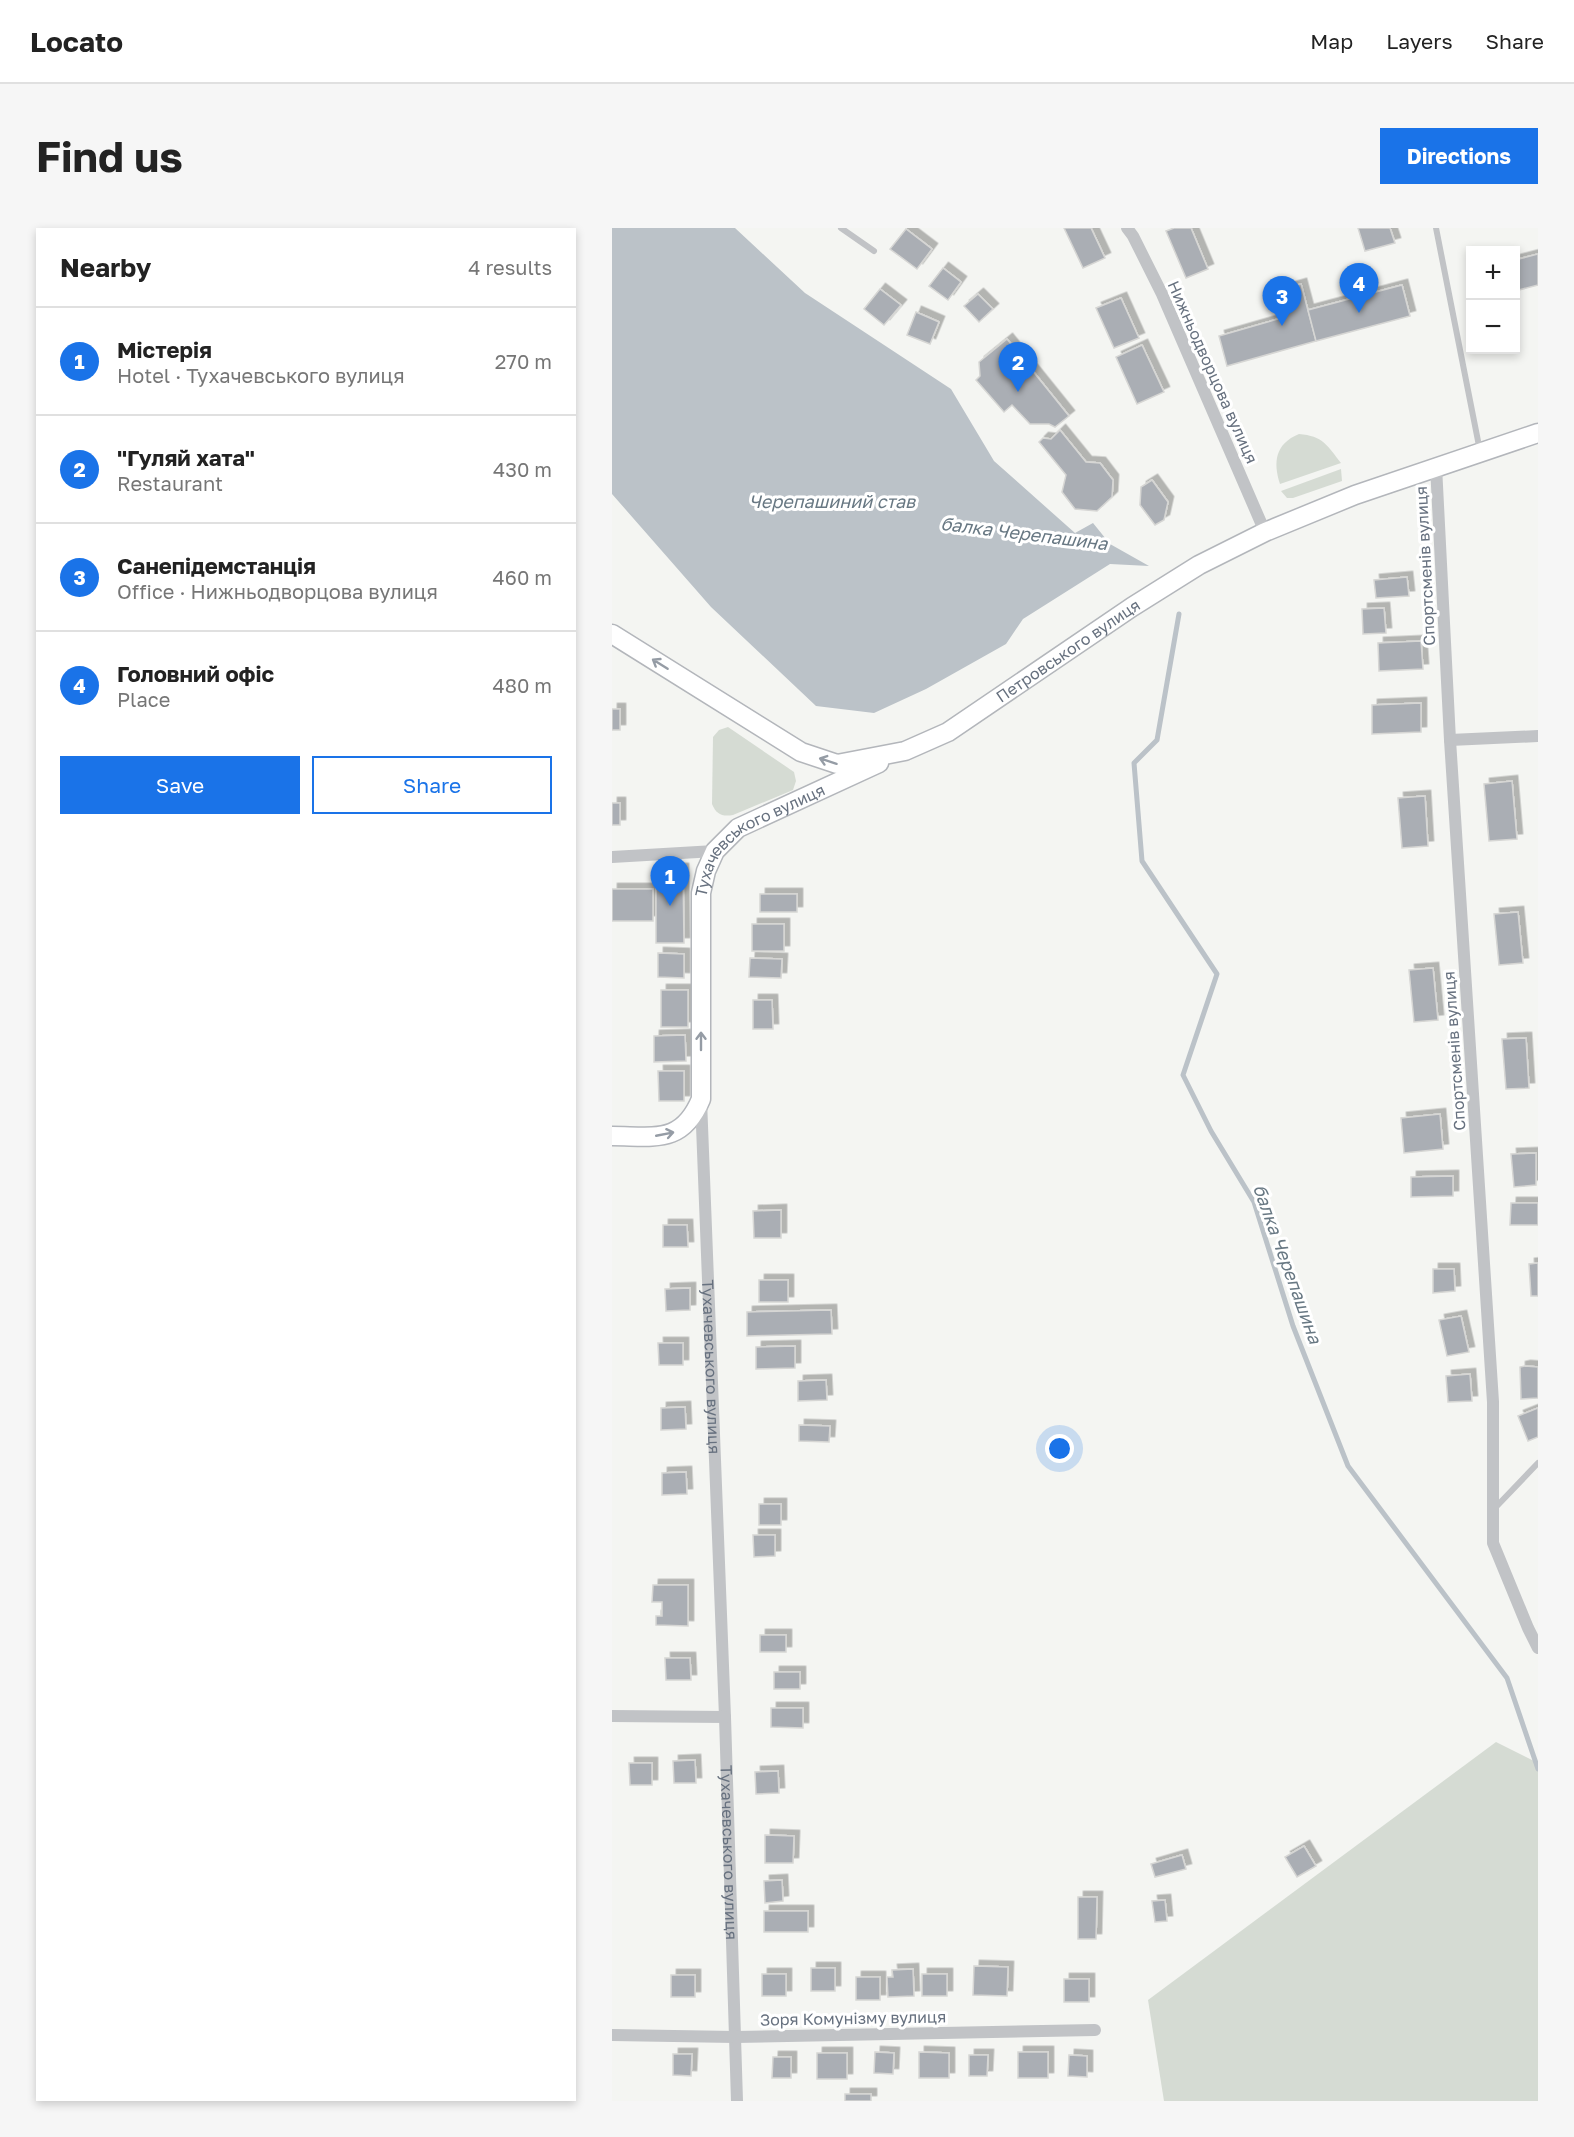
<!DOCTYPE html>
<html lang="en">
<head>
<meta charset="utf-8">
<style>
	body { margin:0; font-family:"Golos Text",sans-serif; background:#f6f6f6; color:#222 }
	.controls { position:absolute; right:18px; top:18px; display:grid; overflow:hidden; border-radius:0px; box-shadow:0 3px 9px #0003 }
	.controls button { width:54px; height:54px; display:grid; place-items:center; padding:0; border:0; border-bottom:2px solid #e0e0e0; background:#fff; color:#222; font:30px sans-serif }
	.you { position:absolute; left:448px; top:1221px; width:21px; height:21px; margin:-15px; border:4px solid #fff; border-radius:50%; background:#1a73e8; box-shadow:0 0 0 9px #1a73e833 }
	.badge { display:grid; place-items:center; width:39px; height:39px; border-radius:50%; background:#1a73e8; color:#fff; font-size:20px; font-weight:700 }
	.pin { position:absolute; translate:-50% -50px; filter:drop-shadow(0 2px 3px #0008) }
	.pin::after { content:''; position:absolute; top:32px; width:21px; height:18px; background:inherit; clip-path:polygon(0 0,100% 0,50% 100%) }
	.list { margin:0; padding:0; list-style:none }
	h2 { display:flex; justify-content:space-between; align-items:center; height:78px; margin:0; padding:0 24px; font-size:26px }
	h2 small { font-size:20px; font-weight:400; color:#767676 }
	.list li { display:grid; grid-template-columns:39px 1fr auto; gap:18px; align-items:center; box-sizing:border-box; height:108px; padding:0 24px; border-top:2px solid #e0e0e0 }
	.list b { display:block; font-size:22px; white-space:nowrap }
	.list p { margin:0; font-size:20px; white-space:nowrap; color:#767676 }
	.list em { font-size:20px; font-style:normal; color:#767676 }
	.actions { display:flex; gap:12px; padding:18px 24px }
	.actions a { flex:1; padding:14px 0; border:2px solid #1a73e8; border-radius:0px; text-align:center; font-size:21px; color:#1a73e8 }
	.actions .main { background:#1a73e8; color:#fff }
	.map { position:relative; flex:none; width:926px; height:1873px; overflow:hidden; border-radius:0px }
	header { display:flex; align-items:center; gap:36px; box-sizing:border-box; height:84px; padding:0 30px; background:#fff; border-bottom:2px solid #e0e0e0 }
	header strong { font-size:28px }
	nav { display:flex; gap:33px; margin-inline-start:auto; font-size:21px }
	.intro { display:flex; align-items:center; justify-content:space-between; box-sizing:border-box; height:144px; padding:0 36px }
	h1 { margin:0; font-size:42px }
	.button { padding:15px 27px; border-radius:0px; background:#1a73e8; color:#fff; font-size:21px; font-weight:700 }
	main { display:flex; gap:36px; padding:0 36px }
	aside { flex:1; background:#fff; border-radius:0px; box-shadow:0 3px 9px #0003 }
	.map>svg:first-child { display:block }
	.green { fill:#d5dbd3 }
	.water { fill:#bbc2c8 }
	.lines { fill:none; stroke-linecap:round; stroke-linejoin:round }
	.stream { stroke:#bbc2c8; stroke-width:5 }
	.building { fill:#aaaeb4; stroke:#d6d6d4; stroke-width:1.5; filter:url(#shadow) }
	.secondary-casing { stroke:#b3b6bb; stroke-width:21 }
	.lane { stroke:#c1c3c6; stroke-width:6 }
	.street { stroke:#c1c3c6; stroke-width:12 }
	.secondary { stroke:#fff; stroke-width:18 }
	.oneway { stroke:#959ca5 }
	.labels { text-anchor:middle; stroke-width:6; stroke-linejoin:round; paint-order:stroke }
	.street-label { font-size:16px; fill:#67717f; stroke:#fff }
	.water-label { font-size:18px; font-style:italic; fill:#687883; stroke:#fff }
</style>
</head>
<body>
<header>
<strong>Locato</strong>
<nav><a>Map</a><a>Layers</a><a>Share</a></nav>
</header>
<div class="intro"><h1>Find us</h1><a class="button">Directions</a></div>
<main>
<aside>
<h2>Nearby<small>4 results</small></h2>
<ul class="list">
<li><span class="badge">1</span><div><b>Містерія</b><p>Hotel · Тухачевського вулиця</p></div><em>270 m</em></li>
<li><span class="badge">2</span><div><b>&quot;Гуляй хата&quot;</b><p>Restaurant</p></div><em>430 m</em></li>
<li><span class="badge">3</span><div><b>Санепідемстанція</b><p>Office · Нижньодворцова вулиця</p></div><em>460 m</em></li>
<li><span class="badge">4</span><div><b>Головний офіс</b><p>Place</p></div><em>480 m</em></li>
</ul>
<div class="actions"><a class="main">Save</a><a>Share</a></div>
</aside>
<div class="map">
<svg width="926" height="1873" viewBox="0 0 926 1873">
	<defs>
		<filter id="shadow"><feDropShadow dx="5.5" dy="-5.5" stdDeviation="0" flood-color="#0004"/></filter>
	</defs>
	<rect width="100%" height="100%" fill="#f4f5f2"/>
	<g class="green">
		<path d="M687,206c24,2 28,11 42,29l-61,21c-7,-22 -5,-40 19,-50z"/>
		<path d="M729,241l1,12 -49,17h-6l-6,-7z"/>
		<path d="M116,499l66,45 2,9 -3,9 -60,25c-11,2 -17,-1 -21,-11l1,-67 6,-7z"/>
		<path d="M884,1514l42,21v338h-374l-16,-101z"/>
	</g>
	<path class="water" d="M0,0h123l70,65 146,96 43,72 81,72 18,-10 17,21 39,22 -39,-2 -87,55 -17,25 -80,45 -52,24 -58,-7 -105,-99 -99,-113z"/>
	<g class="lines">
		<path class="stream" d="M567,386l-22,126 -23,23 8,98 75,113 -34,101 28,56 43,71 39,124 55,140 159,212 31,91"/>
	</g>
	<g class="building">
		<path d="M452,0h27l14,30 -22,10z"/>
		<path d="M562,0h17l17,41 -22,9 -20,-47z"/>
		<path d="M746,0h32l5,15 -30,8z"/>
		<path d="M294,1l26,20 -15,20 -27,-20z"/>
		<path d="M926,26v31l-23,6v-31z"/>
		<path d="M331,40l18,14 -13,18 -19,-14z"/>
		<path d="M689,56l15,57 -89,25 -8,-30 66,-19 -8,-26z"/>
		<path d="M790,57l8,31 -94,25 -8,-31z"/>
		<path d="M268,61l21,16 -17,20 -20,-16z"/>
		<path d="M366,66l15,15 -14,13 -15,-16z"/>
		<path d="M509,70l18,40 -25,10 -18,-40z"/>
		<path d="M304,84l23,10 -9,22 -23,-9z"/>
		<path d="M395,111l62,77 -14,11 -6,-3h-19l-18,-19 -8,7 -28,-32 4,-4 -1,-14z"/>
		<path d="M530,117l22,47 -27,12 -21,-47z"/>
		<path d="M448,202l26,32 14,1 13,17 -1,17 -15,14 -22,-2 -13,-17 4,-17 -27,-33 4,-4 8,1z"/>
		<path d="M540,252l16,22 -4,18 -9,5 -15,-20 1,-18z"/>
		<path d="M795,349l2,19 -33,2 -2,-18z"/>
		<path d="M772,380l2,25 -23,1 -1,-25z"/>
		<path d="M809,413l2,28 -44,2 -1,-28z"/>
		<path d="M809,475v29l-49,2v-29z"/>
		<rect x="0" y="481" width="8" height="21"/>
		<path d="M900,553l5,58 -28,2 -5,-57z"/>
		<path d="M813,568l3,50 -26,2 -4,-50z"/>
		<rect x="0" y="575" width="8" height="22"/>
		<path d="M44,641h27l1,74h-28z"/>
		<rect x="0" y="661" width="41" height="32"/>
		<rect x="148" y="666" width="37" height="18"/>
		<path d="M906,684l5,51 -24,2 -5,-51z"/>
		<rect x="140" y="696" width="32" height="27"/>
		<path d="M46,725l26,1v24l-26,-1z"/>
		<path d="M138,730l32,1 -1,19 -32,-1z"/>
		<path d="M821,740l5,52 -24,2 -5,-52z"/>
		<rect x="49" y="762" width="27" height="37"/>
		<path d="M141,772h19l1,29h-20z"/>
		<path d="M73,807l1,26 -32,1v-26z"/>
		<path d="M914,810l3,50 -23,1 -4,-50z"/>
		<path d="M46,843h26v30h-25z"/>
		<path d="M828,886l3,35 -39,4 -3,-35z"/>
		<path d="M924,925v32l-22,2 -3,-33z"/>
		<path d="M841,948v20l-42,1v-20z"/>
		<path d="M899,975h27v22h-28z"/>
		<path d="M169,982v28h-27l-1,-27z"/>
		<path d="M51,997h24l1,22h-25z"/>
		<path d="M926,1035v33h-7l-2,-32z"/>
		<path d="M821,1041h21l1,22 -22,2z"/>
		<rect x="147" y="1052" width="29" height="22"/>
		<path d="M78,1060v22l-24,1 -1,-22z"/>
		<path d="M219,1082l1,24 -85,2v-24z"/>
		<path d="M849,1088l8,36 -22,4 -8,-36z"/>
		<path d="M46,1115h25v22h-24z"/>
		<path d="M183,1118v22l-39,1v-22z"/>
		<path d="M913,1138l13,1v31l-17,1 -1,-32z"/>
		<path d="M858,1146l2,27 -24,1 -2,-26z"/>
		<path d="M214,1152l1,20 -29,1v-20z"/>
		<path d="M73,1179l1,22 -25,1v-22z"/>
		<path d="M926,1180v29l-10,4 -10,-25z"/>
		<path d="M187,1197l31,1 -1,16 -30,-1z"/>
		<path d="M74,1244l1,22 -25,1v-22z"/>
		<rect x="147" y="1276" width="22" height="21"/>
		<path d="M141,1307h22v21l-21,1z"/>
		<path d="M41,1357h35v41l-32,-1v-9h6v-14h-10z"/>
		<rect x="148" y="1407" width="26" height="17"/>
		<path d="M53,1430h25l1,22h-25z"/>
		<rect x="162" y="1444" width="26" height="17"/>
		<path d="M159,1480h32v20l-32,-1z"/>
		<path d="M83,1532l1,23h-22l-1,-22z"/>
		<path d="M17,1535h23v22h-22z"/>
		<path d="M166,1543l1,22 -23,1 -1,-22z"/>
		<path d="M153,1607l29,1 -1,27h-28z"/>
		<path d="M692,1618l12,20 -19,11 -12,-20z"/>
		<path d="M570,1627l4,14 -31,8 -4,-13z"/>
		<path d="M170,1652l1,21 -18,2 -1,-22z"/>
		<path d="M466,1669h19l-1,42h-18z"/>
		<path d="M553,1672l2,21 -12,1 -3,-21z"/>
		<rect x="152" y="1683" width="44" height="21"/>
		<path d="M362,1738l34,1 -1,29 -34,-1z"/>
		<rect x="199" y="1740" width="24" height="23"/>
		<path d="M301,1741l1,27 -26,1 -1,-20h6l-1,-7z"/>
		<rect x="150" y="1746" width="24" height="22"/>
		<rect x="310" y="1746" width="25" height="22"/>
		<rect x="59" y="1747" width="24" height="22"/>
		<rect x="244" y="1749" width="24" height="23"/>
		<rect x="452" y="1751" width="25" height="23"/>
		<path d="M263,1824l19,1 -1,21 -19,-1z"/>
		<path d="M307,1824l30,1v25h-30z"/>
		<rect x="406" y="1824" width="30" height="26"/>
		<rect x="205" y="1825" width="30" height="26"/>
		<path d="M61,1826h19l-1,22 -18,-1z"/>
		<path d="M357,1827h19l-1,21h-18z"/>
		<path d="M457,1827l18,1v21l-19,-1z"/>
		<path d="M161,1829h18v21h-19z"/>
		<rect x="233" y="1866" width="26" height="7"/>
	</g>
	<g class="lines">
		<g class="secondary-casing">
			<g id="secondary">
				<path id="s2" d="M0,406l189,118 36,12 68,-13 43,-19 184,-125 67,-42 66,-33 90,-37 183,-62"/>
				<path id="s3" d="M0,908c42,0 70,9 89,-37v-206l5,-22 9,-20 23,-23 141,-65"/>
			</g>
		</g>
		<g class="lane">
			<path d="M229,0l33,23"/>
			<path d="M824,0l44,223"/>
			<path d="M883,1280l43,-45"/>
		</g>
		<g class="street">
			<path d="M515,0l6,8 29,58 103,238"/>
			<path d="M824,238l14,274 43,662v141l35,85 10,20"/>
			<path d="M838,512l88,-4"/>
			<path d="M0,629l103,-6"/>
			<path id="s1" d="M89,872l24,617 12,384"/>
			<path d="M0,1488l113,1"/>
			<path d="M0,1807l123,2 360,-7"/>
		</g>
		<use href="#secondary" class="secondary"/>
	</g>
	<defs><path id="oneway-shaft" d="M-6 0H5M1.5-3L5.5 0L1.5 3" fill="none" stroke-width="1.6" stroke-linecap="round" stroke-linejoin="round" transform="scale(1.5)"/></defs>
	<g class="oneway">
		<use href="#oneway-shaft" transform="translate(48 436) rotate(-148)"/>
		<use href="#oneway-shaft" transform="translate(216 533) rotate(-162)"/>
		<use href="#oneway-shaft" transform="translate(89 813) rotate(-90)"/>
		<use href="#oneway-shaft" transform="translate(53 906) rotate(-11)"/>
	</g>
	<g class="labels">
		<g class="street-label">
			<text transform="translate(601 144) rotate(66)" y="6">Нижньодворцова вулиця</text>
			<text transform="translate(813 338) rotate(-93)" y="6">Спортсменів вулиця</text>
			<text dy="6" stroke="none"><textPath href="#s2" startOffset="522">Петровського вулиця</textPath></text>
			<text dy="6" stroke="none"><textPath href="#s3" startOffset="396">Тухачевського вулиця</textPath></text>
			<text transform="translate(842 823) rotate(-94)" y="6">Спортсменів вулиця</text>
			<text dy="6" stroke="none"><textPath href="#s1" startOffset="267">Тухачевського вулиця</textPath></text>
			<text dy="6" stroke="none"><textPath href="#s1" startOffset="753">Тухачевського вулиця</textPath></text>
			<text transform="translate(241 1790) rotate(-1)" y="6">Зоря Комунізму вулиця</text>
		</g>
		<g class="water-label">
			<text x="220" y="280">Черепашиний став</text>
			<text transform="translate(412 306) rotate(7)" y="6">балка Черепашина</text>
			<text transform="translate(675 1036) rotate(70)" y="6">балка Черепашина</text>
		</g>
	</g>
</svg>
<div class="controls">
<button>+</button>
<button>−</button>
</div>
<div class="you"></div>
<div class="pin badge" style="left:58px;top:678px">1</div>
<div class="pin badge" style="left:406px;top:164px">2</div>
<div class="pin badge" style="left:670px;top:98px">3</div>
<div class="pin badge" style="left:747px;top:85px">4</div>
</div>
</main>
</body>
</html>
